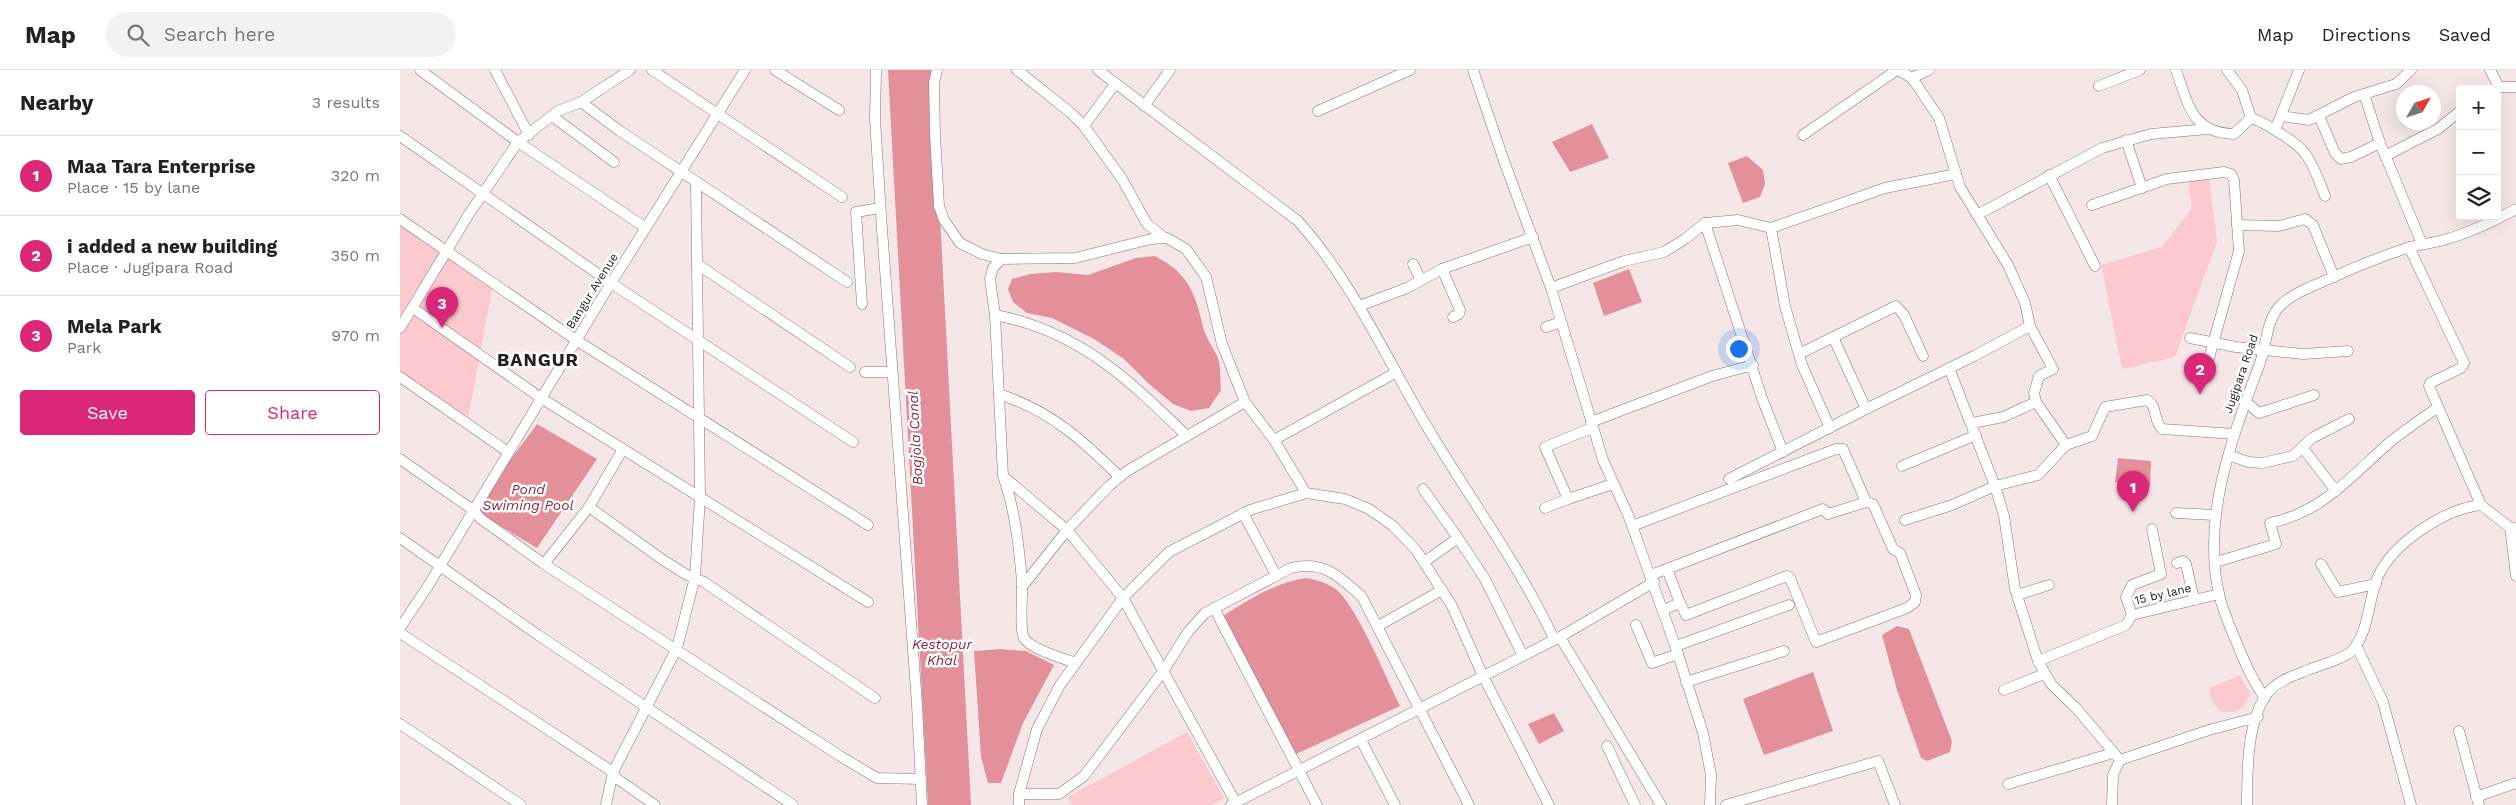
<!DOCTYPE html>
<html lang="en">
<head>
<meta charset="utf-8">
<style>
	body { margin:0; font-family:"Work Sans",sans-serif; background:#f2f2f2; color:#222 }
	.controls { position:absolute; right:15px; top:15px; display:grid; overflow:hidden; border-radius:5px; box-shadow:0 5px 20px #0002 }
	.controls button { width:45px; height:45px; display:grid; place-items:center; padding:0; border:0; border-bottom:1px solid #e0e0e0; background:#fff; color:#222; font:25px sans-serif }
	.compass { position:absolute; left:1996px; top:15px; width:45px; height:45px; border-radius:50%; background:#fff; box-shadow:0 5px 20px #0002; rotate:51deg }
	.you { position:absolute; left:1338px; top:278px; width:18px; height:18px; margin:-12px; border:4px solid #fff; border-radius:50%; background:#1a73e8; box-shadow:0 0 0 8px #1a73e833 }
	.badge { display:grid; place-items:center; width:32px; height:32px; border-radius:50%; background:#db2777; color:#fff; font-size:16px; font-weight:700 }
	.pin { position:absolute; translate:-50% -41px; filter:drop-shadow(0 1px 2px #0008) }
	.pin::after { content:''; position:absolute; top:26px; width:18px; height:15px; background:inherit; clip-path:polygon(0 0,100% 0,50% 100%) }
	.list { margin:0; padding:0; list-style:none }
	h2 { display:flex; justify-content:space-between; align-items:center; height:65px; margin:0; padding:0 20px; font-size:21px }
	h2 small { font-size:16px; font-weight:400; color:#767676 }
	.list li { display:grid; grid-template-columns:32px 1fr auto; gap:15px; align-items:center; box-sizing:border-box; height:80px; padding:0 20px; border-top:1px solid #e0e0e0 }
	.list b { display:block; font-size:19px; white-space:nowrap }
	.list p { margin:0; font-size:16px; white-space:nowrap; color:#767676 }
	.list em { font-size:16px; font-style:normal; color:#767676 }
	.actions { display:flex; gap:10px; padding:15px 20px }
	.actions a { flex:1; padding:11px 0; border:1px solid #db2777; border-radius:5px; text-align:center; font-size:18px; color:#db2777 }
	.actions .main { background:#db2777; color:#fff }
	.icon { flex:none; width:28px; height:28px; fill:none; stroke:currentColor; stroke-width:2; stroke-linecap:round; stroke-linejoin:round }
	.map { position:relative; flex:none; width:2116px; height:735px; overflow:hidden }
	header { display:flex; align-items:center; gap:30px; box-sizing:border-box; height:70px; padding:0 25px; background:#fff; border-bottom:1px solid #e0e0e0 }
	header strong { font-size:24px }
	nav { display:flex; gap:28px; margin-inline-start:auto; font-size:18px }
	.search { width:350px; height:45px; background:#f2f2f2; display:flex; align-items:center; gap:12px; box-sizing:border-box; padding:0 18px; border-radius:28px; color:#767676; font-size:19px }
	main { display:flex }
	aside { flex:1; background:#fff }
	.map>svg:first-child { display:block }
	.green { fill:#fbc9ce }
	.water { fill:#e3909b }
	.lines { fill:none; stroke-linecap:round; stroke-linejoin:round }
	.minor-casing { stroke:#817476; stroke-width:11 }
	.minor { stroke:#fff; stroke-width:10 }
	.labels { text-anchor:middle; stroke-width:5; stroke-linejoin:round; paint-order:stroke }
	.street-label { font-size:12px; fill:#221d1e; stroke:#fff }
	.water-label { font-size:14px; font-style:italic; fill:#87263c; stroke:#fff }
	.district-label { font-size:18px; font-weight:bold; letter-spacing:1px; fill:#221d1e; stroke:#fff }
</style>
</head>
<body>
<header>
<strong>Map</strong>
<div class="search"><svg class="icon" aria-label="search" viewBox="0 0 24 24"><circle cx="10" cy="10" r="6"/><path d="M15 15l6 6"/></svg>Search here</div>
<nav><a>Map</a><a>Directions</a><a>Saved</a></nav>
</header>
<main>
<aside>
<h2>Nearby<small>3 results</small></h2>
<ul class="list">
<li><span class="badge">1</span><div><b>Maa Tara Enterprise</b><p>Place · 15 by lane</p></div><em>320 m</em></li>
<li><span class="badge">2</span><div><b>i added a new building</b><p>Place · Jugipara Road</p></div><em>350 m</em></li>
<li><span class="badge">3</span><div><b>Mela Park</b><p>Park</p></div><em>970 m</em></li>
</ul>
<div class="actions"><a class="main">Save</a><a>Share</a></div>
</aside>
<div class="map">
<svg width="2116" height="735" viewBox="0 0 2116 735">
	<rect width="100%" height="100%" fill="#f5e7e8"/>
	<g class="green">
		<path d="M1809,107l8,64 -42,116 -53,12 -21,-104 61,-18 30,-39 -4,-28z"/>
		<path d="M0,156l93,58 -25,135 -68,-46z"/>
		<path d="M1840,605l10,18c-5,17 -14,21 -31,18l-8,-12 -2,-11z"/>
		<path d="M787,662l37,66 -12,7h-140l-4,-8z"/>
	</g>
	<g class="water">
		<path d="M488,0h49l-4,14 38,721h-43z"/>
		<path d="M1192,54l17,34 -39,14 -18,-30z"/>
		<path d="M1347,86l16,14 2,14 -5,13 -17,6 -15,-40z"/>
		<path d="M755,186c35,18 40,38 49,74 3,10 10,19 14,28 3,10 2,22 3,32l-12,18 -18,3 -18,-7 -24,-20 -25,-25 -30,-20 -42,-21 -25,-5 -14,-11 -5,-13 4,-10 18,-5 26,-2 32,3 48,-17z"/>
		<path d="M1229,199l13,33 -38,14 -11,-33z"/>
		<path d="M137,354l60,35 -60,89 -64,-38z"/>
		<path d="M1718,388l33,3 -1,26 -35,-5z"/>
		<path d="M906,508c11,2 23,5 32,13 21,20 48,87 62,115l-106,49 -73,-138c28,-17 52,-34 85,-39z"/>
		<path d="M1497,556l12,3 43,112 -2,11 -23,9 -6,-3 -24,-68 -15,-55z"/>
		<path d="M600,579l26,2 28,14 -31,58 -22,60h-13l-7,-26 -7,-106z"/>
		<path d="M1413,602l20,59 -69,24 -21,-56z"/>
		<path d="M1154,643l10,18 -25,13 -11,-20z"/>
	</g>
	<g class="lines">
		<g class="minor-casing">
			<g id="minor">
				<path d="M20,0l98,72 128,86"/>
				<path d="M95,0l34,65"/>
				<path d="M252,0l190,127"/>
				<path d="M375,0l64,40"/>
				<path d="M476,0l-1,49 6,96 36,489 5,101"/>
				<path d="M537,0l-3,13 1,52 4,71 5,14 16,23 22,11 19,5"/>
				<path d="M617,0l54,43 13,13 38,53 25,45 18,14"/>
				<path d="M698,0l200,151c54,60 87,135 128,204 42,71 93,139 128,214"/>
				<path d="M1073,0l31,91 47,127 52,172 26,57 48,134 26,82 8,42 -1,30"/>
				<path d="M1498,0l14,8 27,40 21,69 48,78 17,38 5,23 23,43 -14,7 -5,17 2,9 -33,15 -31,6"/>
				<path d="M1776,0c12,34 16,63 58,64l17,-16c9,3 18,8 25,13 34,19 35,30 49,65"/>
				<path d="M1827,0l15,20 9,28"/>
				<path d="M2090,0l9,17h17"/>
				<path d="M1512,8l17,-8"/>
				<path d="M1699,16l41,-16"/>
				<path d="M1964,24l16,49 42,101"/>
				<path d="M181,32l39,29 227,151"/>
				<path d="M744,36l26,-36"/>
				<path d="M918,41l92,-41"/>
				<path d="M152,46l62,46"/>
				<path d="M1881,46l28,4 45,-23 42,-13 15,-14"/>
				<path d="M1919,46l16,37 6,6 10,-2 29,-14"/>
				<path d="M684,56l31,-42"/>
				<path d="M1875,60l24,-60"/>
				<path d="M1403,65l94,-65"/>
				<path d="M0,66l211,147 242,159"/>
				<path d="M1726,70l16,48"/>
				<path d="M1985,86l53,-27 22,-18"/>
				<path d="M1649,105l46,91"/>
				<path d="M1692,135l75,-26 57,-7 7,2 3,6 5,71 -30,107"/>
				<path d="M1577,145l125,-67 49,-14 57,-5"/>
				<path d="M0,149l176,121 292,185"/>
				<path d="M1305,153l57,175 21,54"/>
				<path d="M1837,155l42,1 26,-7 8,6 21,52"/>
				<path d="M2009,177l55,116 -3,5 -31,15 -1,3 52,119"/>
				<path d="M297,194l153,103"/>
				<path d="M1013,194l8,16"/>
				<path d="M1042,199l18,41 -1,4 -6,3"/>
				<path d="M1151,218l73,-27 40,-9 21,-13 20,-16 33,-3 33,8"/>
				<path d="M462,234l-6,-92 24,-4"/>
				<path d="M959,236l48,-18 35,-19 91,-32"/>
				<path d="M13,238l128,90 327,204"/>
				<path d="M595,245c84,16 133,64 192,121"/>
				<path d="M1146,257l15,-5"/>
				<path d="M0,258l69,-114 49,-72 40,-31 23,-9 49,-32"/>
				<path d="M1433,267l33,72"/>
				<path d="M1790,268l46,9 67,7 45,-3"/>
				<path d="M1399,284l97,-48 8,9 19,41"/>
				<path d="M1549,298l46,118 9,30 11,73 23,72 13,23 25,24 44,52"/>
				<path d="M465,302h26"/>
				<path d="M0,307l108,75"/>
				<path d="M599,324c52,17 83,46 121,83"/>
				<path d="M1845,331l14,12 55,-18"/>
				<path d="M1636,332l30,43"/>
				<path d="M1191,352l121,-46 41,-11"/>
				<path d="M1430,358l-28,-63 -17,-59 -14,-78 114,-40 71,-14"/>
				<path d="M874,370l121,-67"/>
				<path d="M1902,377l34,44"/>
				<path d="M223,379l-34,58 74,53 24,15 17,7 171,116"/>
				<path d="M1829,385l19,7 14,1 31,-7 19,-18 37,-19"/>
				<path d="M0,389l73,51 8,9 63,45 296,192 37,22 44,1"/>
				<path d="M1502,396l74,-31"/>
				<path d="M604,407l63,53 56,68 114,207"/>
				<path d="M1329,409l137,-70 108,-53 56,-30"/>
				<path d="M1023,419l35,49 -34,24"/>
				<path d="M1168,429l45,-15"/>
				<path d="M1145,438l23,-9 -23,-52 47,-19"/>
				<path d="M843,443l33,62"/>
				<path d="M1776,443l39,2"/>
				<path d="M1505,450l47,-15 43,-19 43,-11 28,-30 26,-9 13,-29 42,-7c11,6 6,21 15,29l72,5"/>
				<path d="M1232,456l204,-77h7l23,53 7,2 20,45 7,4 16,42 -1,7 -8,6 -91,34 -26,-64 -3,-2 -101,39 -6,-12 -17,7"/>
				<path d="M2110,457l6,49"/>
				<path d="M1752,459l9,45 -29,11 -6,12 6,18 87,-21"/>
				<path d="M0,468l138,97 255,170"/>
				<path d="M1058,468l27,41 38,77"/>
				<path d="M1816,492l60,-18 -6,-21c53,-11 81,-47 120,-81 15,-12 31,-23 47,-34"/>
				<path d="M1777,493l6,-2 3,3 8,36"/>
				<path d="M144,494l45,-57"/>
				<path d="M1921,494l17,28 38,-8"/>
				<path d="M1267,499l13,34"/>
				<path d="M1251,505l172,-66 5,5 38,-12"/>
				<path d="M622,517l45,-57 42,-44 18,-15 118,-69"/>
				<path d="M1617,525l32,-10"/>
				<path d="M814,538l103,197"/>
				<path d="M1236,555l16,38 26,-9"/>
				<path d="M978,556l64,-36"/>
				<path d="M0,558l28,-42 175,-290 142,-226"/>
				<path d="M0,563l213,139 3,6 39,27"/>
				<path d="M1160,567l101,168"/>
				<path d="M1956,575l27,57 28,103"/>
				<path d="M1276,576l113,-41"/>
				<path d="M1638,591l88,-36 6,-10"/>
				<path d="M676,593c-12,-4 -46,-14 -52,-25 -5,-10 -1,-43 -2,-57 -3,-34 -7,-72 -19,-105l-8,-161 -5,-36 3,-11 8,-9 74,-1 76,-19 16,-1 19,11 20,28 16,67 23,58 29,38 32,53"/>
				<path d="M1286,612l98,-31"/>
				<path d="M1604,620l40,-16"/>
				<path d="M1865,628c-13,-18 -21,-37 -29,-57 -6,-14 -12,-28 -16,-43 -20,-79 13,-162 40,-235 7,-19 6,-45 22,-59 13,-12 31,-18 47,-25 26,-12 53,-23 81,-32 12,-3 25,-4 37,-8 24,-7 47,-18 69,-30"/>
				<path d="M0,654l121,81"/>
				<path d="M2059,661l20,74"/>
				<path d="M961,670l34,65"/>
				<path d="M1207,676l28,59"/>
				<path d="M1608,714l105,-31"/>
				<path d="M619,724h40l25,-18 80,-106 24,-38 17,-19 86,-45c32,-8 48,8 71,29l107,208"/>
				<path d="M2076,727l40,-14"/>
				<path d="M206,735l7,-33 64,-124 18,-71 5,-79 -4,-315"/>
				<path d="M619,735v-11l18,-65 23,-44 63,-87 46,-46 81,-42 56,-17 39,6 24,10 24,17 23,24 36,56 31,70 66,129"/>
				<path d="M831,735l329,-168 94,-55"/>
				<path d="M1326,735l152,-44 17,44"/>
				<path d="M1712,735l1,-30 7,-15 89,-30 49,-13"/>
				<path d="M1847,735c0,-33 0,-82 19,-110 10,-14 27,-19 42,-25 10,-4 38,-12 45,-20 16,-20 15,-48 24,-71 14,-35 67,-70 104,-74l27,21 8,3"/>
			</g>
		</g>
		<use href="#minor" class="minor"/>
	</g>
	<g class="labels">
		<g class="street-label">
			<text transform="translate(192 221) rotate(-58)" y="4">Bangur Avenue</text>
			<text transform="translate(1841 304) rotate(-71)" y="4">Jugipara Road</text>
			<text transform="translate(1763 524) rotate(-13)" y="4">15 by lane</text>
		</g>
		<g class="water-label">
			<text transform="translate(515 368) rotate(-93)" y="5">Bagjola Canal</text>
			<text x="128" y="424">Pond<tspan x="128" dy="16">Swiming Pool</tspan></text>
			<text x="542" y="579">Kestopur<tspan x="542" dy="16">Khal</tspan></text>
		</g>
		<g class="district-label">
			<text x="138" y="296">BANGUR</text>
		</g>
	</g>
</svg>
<div class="controls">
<button>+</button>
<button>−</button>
<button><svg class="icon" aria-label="layers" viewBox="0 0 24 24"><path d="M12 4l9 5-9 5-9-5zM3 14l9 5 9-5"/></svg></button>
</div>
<svg class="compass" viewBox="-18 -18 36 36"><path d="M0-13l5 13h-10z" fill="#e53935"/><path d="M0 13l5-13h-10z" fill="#767676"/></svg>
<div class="you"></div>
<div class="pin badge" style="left:1733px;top:442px">1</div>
<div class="pin badge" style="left:1800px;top:324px">2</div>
<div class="pin badge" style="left:42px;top:258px">3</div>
</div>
</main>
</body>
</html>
